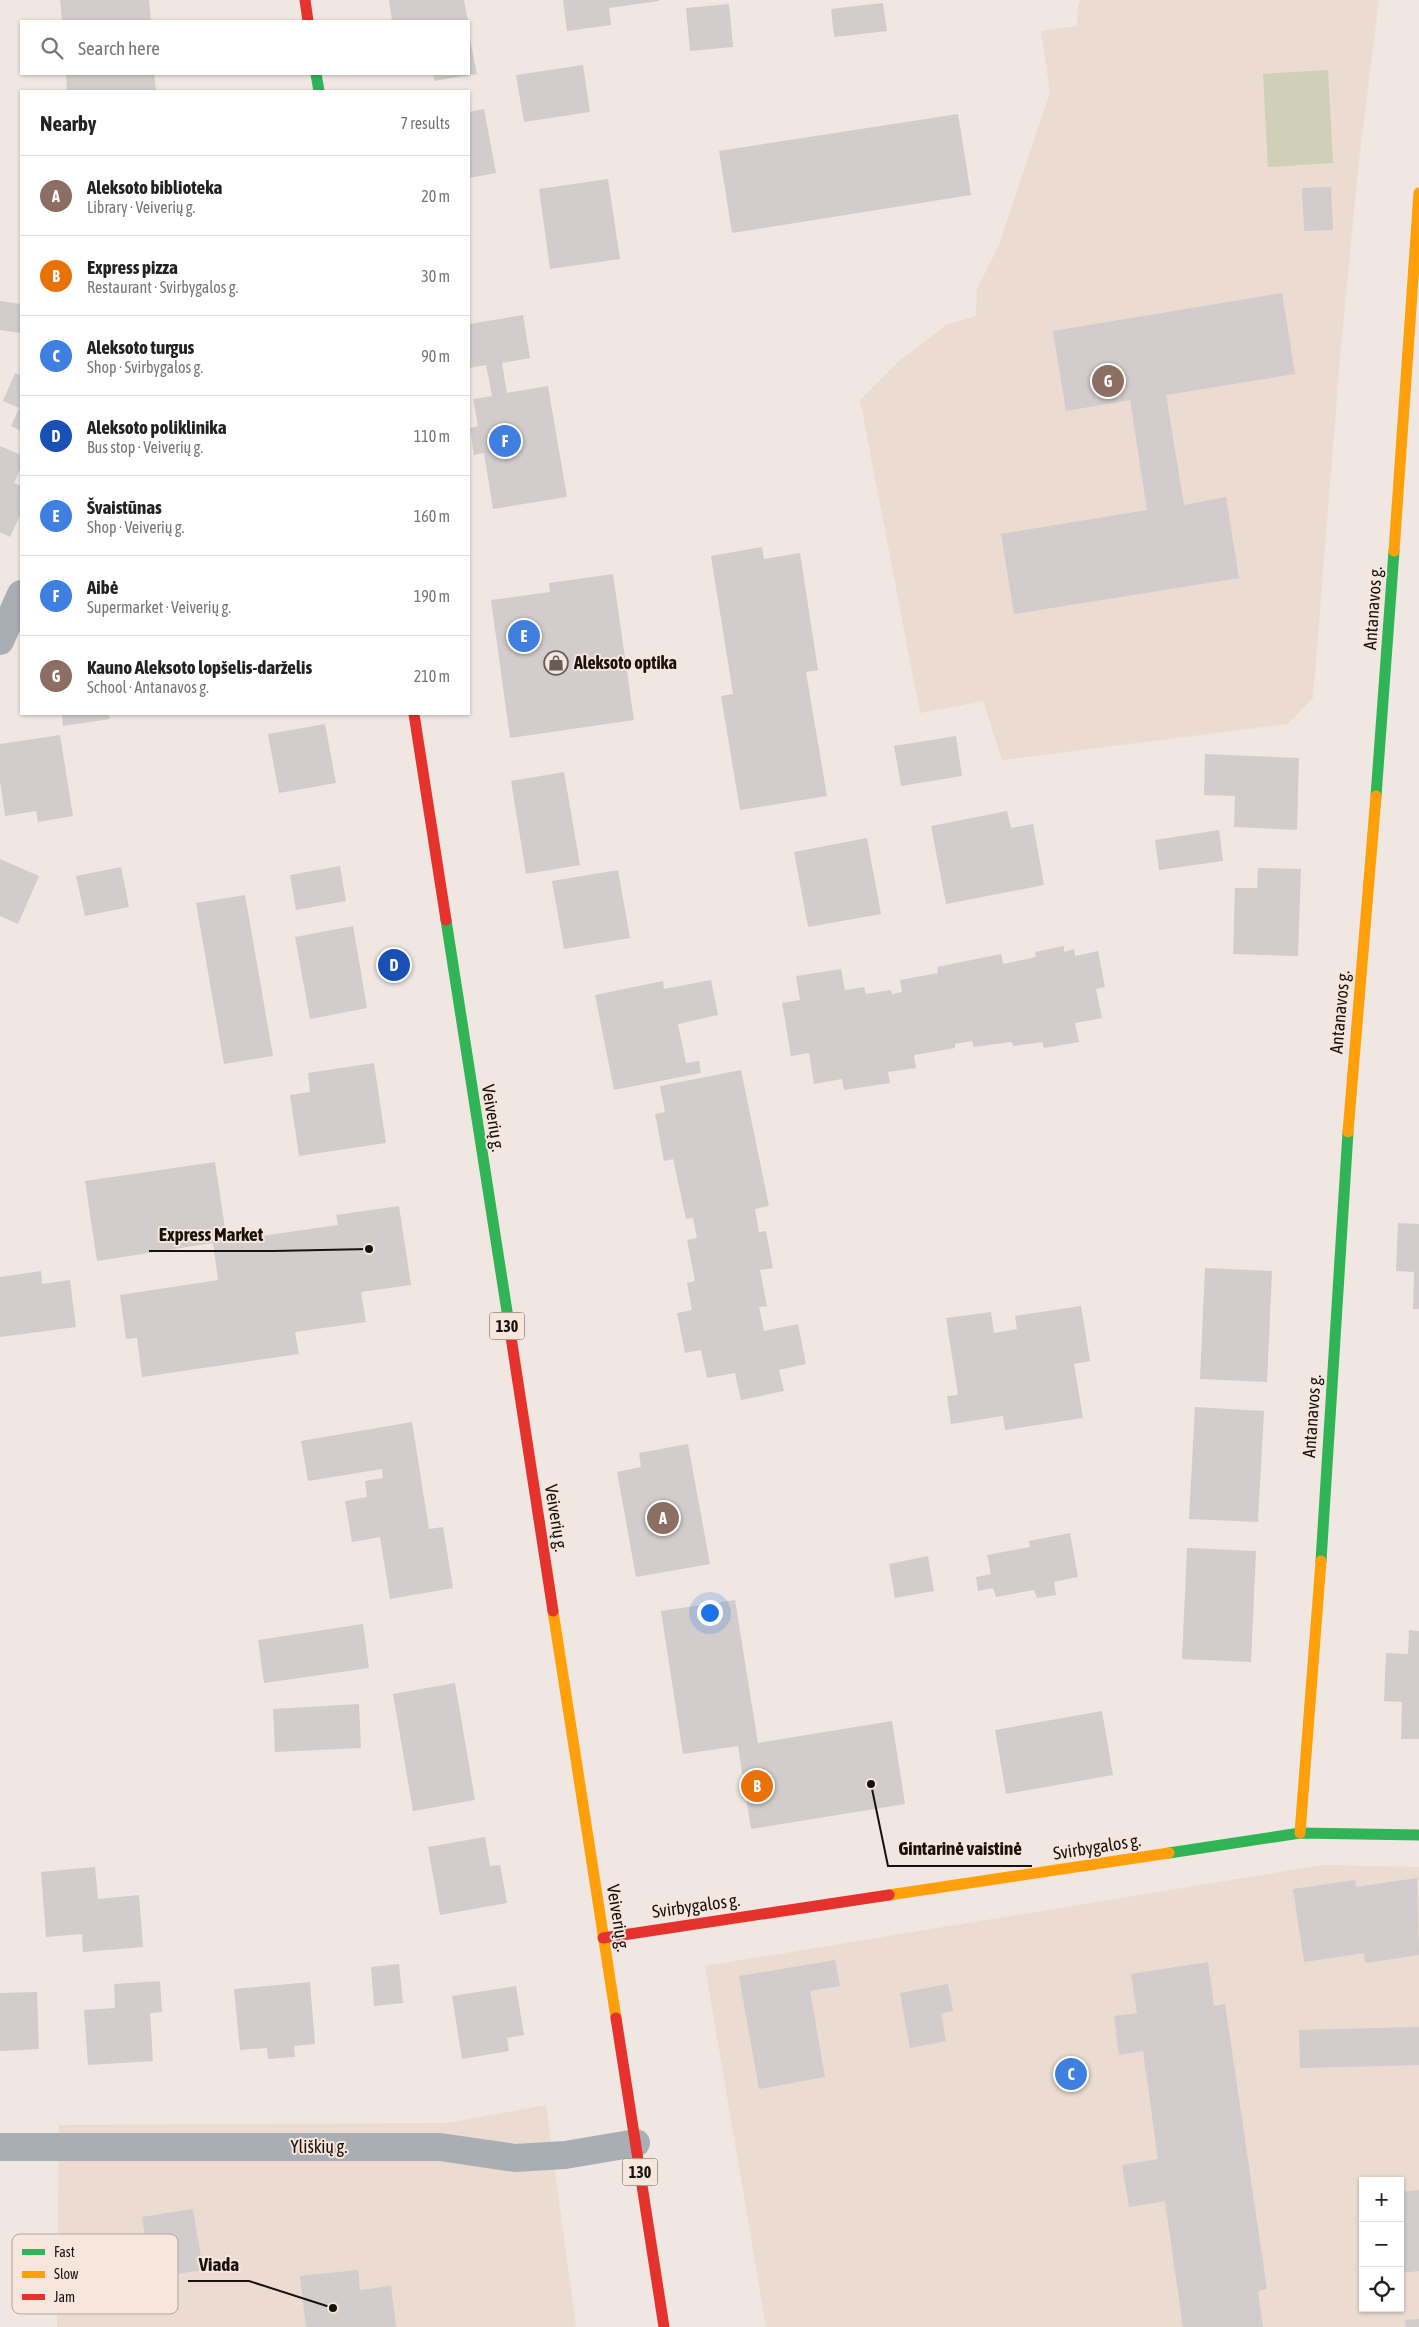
<!DOCTYPE html>
<html lang="en">
<head>
<meta charset="utf-8">
<style>
	body { margin:0; font-family:"Asap Condensed",sans-serif; background:#f6f6f6; color:#222 }
	.controls { position:absolute; right:15px; bottom:15px; display:grid; overflow:hidden; border-radius:0px; box-shadow:0 1px 4px #0004 }
	.controls button { width:45px; height:45px; display:grid; place-items:center; padding:0; border:0; border-bottom:1px solid #e0e0e0; background:#fff; color:#222; font:25px sans-serif }
	.you { position:absolute; left:709px; top:1612px; width:18px; height:18px; margin:-12px; border:4px solid #fff; border-radius:50%; background:#1a73e8; box-shadow:0 0 0 8px #1a73e833 }
	.badge { display:grid; place-items:center; width:32px; height:32px; border-radius:50%; background:#2563eb; color:#fff; font-size:16px; font-weight:700 }
	.pin { position:absolute; translate:-50% -50%; border:2px solid #fff; box-shadow:0 1px 5px #0006 }
	.list { margin:0; padding:0; list-style:none }
	h2 { display:flex; justify-content:space-between; align-items:center; height:65px; margin:0; padding:0 20px; font-size:21px }
	h2 small { font-size:16px; font-weight:400; color:#767676 }
	.list li { display:grid; grid-template-columns:32px 1fr auto; gap:15px; align-items:center; box-sizing:border-box; height:80px; padding:0 20px; border-top:1px solid #e0e0e0 }
	.list b { display:block; font-size:19px; white-space:nowrap }
	.list p { margin:0; font-size:16px; white-space:nowrap; color:#767676 }
	.list em { font-size:16px; font-style:normal; color:#767676 }
	.icon { flex:none; width:28px; height:28px; fill:none; stroke:currentColor; stroke-width:2; stroke-linecap:round; stroke-linejoin:round }
	.map { position:relative; flex:none; width:1419px; height:2327px; overflow:hidden }
	.search { position:absolute; background:#fff; box-shadow:0 1px 4px #0004; left:20px; top:20px; width:450px; height:55px; display:flex; align-items:center; gap:12px; box-sizing:border-box; padding:0 18px; border-radius:0px; color:#767676; font-size:19px }
	.panel { position:absolute; background:#fff; box-shadow:0 1px 4px #0004; left:20px; top:90px; width:450px; height:625px; border-radius:0px }
	.map>svg:first-child { display:block }
	.built { fill:#ebdbd1; fill-rule:evenodd }
	.green { fill:#cfd0b7 }
	.building { fill:#d2cccc }
	.lines { fill:none; stroke-linecap:round; stroke-linejoin:round }
	.street { stroke:#a9aeb5; stroke-width:28 }
	.fast { stroke:#30b455; stroke-width:11 }
	.slow { stroke:#ff9f0a; stroke-width:11 }
	.jam { stroke:#e5322d; stroke-width:11 }
	.labels { text-anchor:middle; stroke-width:4; stroke-linejoin:round; paint-order:stroke }
	.shield { fill:#f6e6dc; stroke:#5b524c; stroke-width:1 }
	.shield-label { font-size:16px; font-weight:bold; fill:#18120f }
	.street-label { font-size:18px; fill:#18120f; stroke:#f6e6dc }
	.poi-label { font-size:18px; font-weight:bold; fill:#18120f; stroke:#f6e6dc; text-anchor:start }
	.key { fill:#f6e6dc; stroke:#b3a69e; stroke-width:1 }
	.key-label { font-size:14px; fill:#18120f }
	.leader { fill:none; stroke:#18120f; stroke-width:2 }
	.callout-dot { fill:#18120f; stroke:#f6e6dc; stroke-width:2 }
	.callout-label { font-size:19px; text-anchor:middle; font-weight:bold; fill:#18120f; stroke:#f6e6dc; stroke-width:4; stroke-linejoin:round; paint-order:stroke }
</style>
</head>
<body>
<div class="map">
<svg width="1419" height="2327" viewBox="0 0 1419 2327">
	<rect width="100%" height="100%" fill="#f0e7e2"/>
	<g class="built">
		<path d="M1081,0h298l-20,160 -18,186 -28,352 -25,26 -286,36 -19,-59 -63,12 -60,-313 38,-38 48,-37 30,-9 1,-27 22,-44 51,-152 -9,-62 36,-5 1,-22z"/>
		<path d="M1323,1865l96,2v460h-653l-61,-361zM1363,2181h37v127h-37z"/>
		<path d="M546,2105l30,222h-519l2,-202 388,-2z"/>
	</g>
	<path class="green" d="M1328,70l5,93 -65,4 -5,-93z"/>
	<g class="building">
		<path d="M60,0h89l2,21h-89z"/>
		<path d="M389,0h75l4,21h-76z"/>
		<path d="M563,0h96v1l-50,7 2,17 -44,6z"/>
		<path d="M883,3l4,28 -53,6 -3,-28z"/>
		<path d="M729,4l4,43 -43,4 -4,-43z"/>
		<path d="M469,34l8,40 -43,7 -1,-7h36z"/>
		<path d="M583,65l7,47 -66,10 -8,-47z"/>
		<path d="M66,74h88l2,17h-89z"/>
		<path d="M484,109l12,64 -27,5v-66z"/>
		<path d="M958,114l13,81 -239,38 -13,-82z"/>
		<path d="M608,179l12,80 -70,10 -11,-80z"/>
		<path d="M1331,187l2,43 -29,1 -2,-43z"/>
		<path d="M1282,293l13,81 -129,21 18,110 42,-8 13,81 -225,36 -13,-80 146,-24 -17,-110 -64,11 -13,-80z"/>
		<path d="M0,301l21,3v29l-21,-3z"/>
		<path d="M523,315l7,43 -28,5 5,30 41,-7 19,111 -74,12 -9,-56 -10,2 -4,-27 8,-2 -5,-27 19,-3 -6,-31 -17,3v-44z"/>
		<path d="M15,373l6,3v55l-10,-5 8,-18 -16,-7z"/>
		<path d="M0,446l21,9v12l-7,16 7,3v27l-11,24 -10,-5z"/>
		<path d="M762,547l2,12 36,-6 18,117 -12,2 21,124 -87,14 -19,-114 12,-2 -22,-138z"/>
		<path d="M613,574l21,146 -124,18 -19,-138 59,-8 -1,-9z"/>
		<path d="M62,714h47l1,5 -47,7z"/>
		<path d="M325,724l11,59 -57,10 -11,-59z"/>
		<path d="M60,735l13,81 -35,6 -2,-11 -31,5 -5,-35v-37z"/>
		<path d="M956,736l6,40 -61,10 -7,-40z"/>
		<path d="M1205,754l94,4 -2,72 -63,-3 1,-31 -31,-1z"/>
		<path d="M564,772l16,93 -54,9 -15,-93z"/>
		<path d="M1007,811l4,17 22,-4 11,61 -98,19 -15,-78z"/>
		<path d="M1219,830l4,31 -64,9 -4,-30z"/>
		<path d="M867,838l14,76 -73,13 -14,-75z"/>
		<path d="M0,859l39,17 -21,48 -18,-8z"/>
		<path d="M340,866l6,35 -50,9 -6,-35z"/>
		<path d="M121,867l8,40 -44,9 -9,-40z"/>
		<path d="M1258,868l43,1 -3,87 -65,-2 2,-66h22z"/>
		<path d="M618,870l12,68 -66,11 -12,-68z"/>
		<path d="M245,895l28,161 -49,8 -28,-161z"/>
		<path d="M353,926l14,82 -57,11 -15,-82z"/>
		<path d="M1064,946v6l10,-3 1,7 23,-5 7,36 -9,2 6,29 -27,5 4,19 -35,6 -2,-6 -28,4 -3,-4 -37,5 -2,-6 -17,3v4l-41,7 2,13 -28,4 2,11 -46,7 -2,-11 -28,5 -5,-31 -18,3 -9,-53 18,-3 -4,-24 45,-7 4,21 19,-3 2,7 25,-4 1,4 10,-2 -2,-12 38,-7 -1,-6 64,-13 2,10 33,-7 -1,-5z"/>
		<path d="M711,980l7,35 -40,9 8,39 13,-2 2,12 -87,17 -19,-95 68,-14 1,8z"/>
		<path d="M374,1063l12,80 -87,13 -9,-61 20,-3 -2,-19z"/>
		<path d="M741,1070l28,136 -14,3 4,23 7,-1 7,37 -13,2 7,36 -8,1 5,24 34,-7 8,40 -27,6 5,21 -43,9 -6,-27 -28,5 -6,-28 -16,3 -8,-40 15,-3 -5,-27 8,-2 -8,-41 10,-2 -4,-20 -7,1 -13,-60 -9,2 -9,-47 10,-2 -5,-26z"/>
		<path d="M215,1162l12,79 111,-16 -2,-10 63,-9 12,79 -50,7 5,30 -71,10 4,22 -157,23 -5,-39 -11,1 -6,-44 98,-15 -5,-37 -116,18 -12,-80z"/>
		<path d="M1398,1223l21,1v85h-6l1,-37 -18,-1z"/>
		<path d="M1205,1268l67,3 -5,111 -67,-3z"/>
		<path d="M41,1271l1,13 28,-4 6,47 -76,10v-60z"/>
		<path d="M1081,1306l9,55 -16,3 9,54 -78,12 -2,-14 -52,8 -4,-28 11,-1 -12,-77 45,-6 3,21 23,-4 -2,-13z"/>
		<path d="M1195,1407l69,4 -6,111 -69,-3z"/>
		<path d="M412,1422l17,107 14,-2 10,61 -63,11 -10,-62 -28,5 -7,-41 22,-4 -2,-16 18,-3 -1,-9 -74,12 -7,-40z"/>
		<path d="M688,1444l22,120 -74,13 -19,-105 24,-5 -2,-14z"/>
		<path d="M1070,1533l8,44 -24,5 2,13 -19,3 -3,-8 -38,7 -3,-9 -15,3 -2,-14 15,-3 -4,-19 43,-8 -1,-6z"/>
		<path d="M1187,1548l69,3 -5,111 -69,-3z"/>
		<path d="M928,1556l6,35 -39,7 -6,-34z"/>
		<path d="M735,1600l23,143 134,-22 13,83 -154,25 -13,-83 -55,8 -22,-143z"/>
		<path d="M363,1624l6,44 -105,15 -6,-43z"/>
		<path d="M1409,1630l10,1v108h-18l1,-37 -18,-1 2,-48 22,1z"/>
		<path d="M455,1683l20,117 -62,11 -20,-117z"/>
		<path d="M359,1704l2,44 -86,4 -2,-43z"/>
		<path d="M1102,1711l11,64 -107,19 -11,-64z"/>
		<path d="M485,1837l5,29 10,-1 7,38 -67,12 -12,-68z"/>
		<path d="M95,1867l3,32 41,-4 4,52 -60,5 -1,-18 -36,3 -5,-65z"/>
		<path d="M1417,1878l2,77 -54,8 -1,-10 -60,9 -11,-73 62,-9 1,7z"/>
		<path d="M835,1960l5,26 -30,5 15,86 -66,12 -20,-113z"/>
		<path d="M1208,1962l6,44 11,-2 42,285 -9,2 5,36h-80l-18,-126 -36,6 -7,-42 36,-6 -15,-108 -24,4 -5,-39 23,-3 -6,-39z"/>
		<path d="M399,1964l4,39 -29,3 -3,-39z"/>
		<path d="M160,1981l2,31 -12,1 3,48 -65,4 -4,-55 31,-2 -1,-24z"/>
		<path d="M310,1982l5,62 -21,2 1,11 -27,2 -1,-11 -27,2 -6,-61z"/>
		<path d="M948,1984l5,27 -12,2 5,28 -36,7 -10,-55z"/>
		<path d="M516,1986l8,49 -17,3 2,13 -47,8 -10,-63z"/>
		<path d="M37,1992l2,57 -39,2v-58z"/>
		<path d="M1419,2027v38l-119,3 -1,-38z"/>
		<path d="M1419,2190v81l-19,2v-81z"/>
		<path d="M193,2209l10,61 -51,8 -10,-61z"/>
		<path d="M358,2270l2,20 31,-4 5,41h-90l-6,-51z"/>
		<path d="M1419,2319v8h-13l-1,-7z"/>
	</g>
	<g class="lines">
		<g class="street">
			<path d="M0,641l21,-47"/>
			<path d="M0,2147h440l75,11 50,-3 71,-12"/>
		</g>
		<g class="fast">
			<path d="M316,74l3,17"/>
			<path d="M1376,796l18,-245"/>
			<path d="M446,920l65,417"/>
			<path d="M1321,1561l27,-429"/>
			<path d="M1169,1853l131,-20 119,2"/>
		</g>
		<g class="slow">
			<path d="M1394,551l25,-358"/>
			<path d="M1348,1132l28,-336"/>
			<path d="M553,1611l63,407"/>
			<path d="M1300,1833l21,-272"/>
			<path d="M889,1895l280,-42"/>
		</g>
		<g class="jam">
			<path d="M305,0l3,21"/>
			<path d="M414,714l32,206"/>
			<path d="M511,1337l42,274"/>
			<path d="M603,1938l286,-43"/>
			<path d="M616,2018l48,309"/>
		</g>
	</g>
	<defs>
		<g id="shop-ring" transform="scale(1.25)"><circle r="9.5" fill="#f6e6dc" stroke="#645d59" stroke-width="1.5"/><path d="M-5-2.5h2.3a2.7 3.5 0 0 1 5.4 0H5L5.5 6h-11ZM-1.5-2.5h3a1.5 2.3 0 0 0-3 0Z" fill="#645d59"/></g>
	</defs>
	<g fill-rule="evenodd">
		<use href="#shop-ring" x="556" y="663"/>
	</g>
	<g class="labels">
		<g class="shield">
			<rect x="489.5" y="1312.5" width="35" height="27" rx="4"/>
			<rect x="622.5" y="2158.5" width="35" height="27" rx="4"/>
		</g>
		<g class="shield-label">
			<text x="507" y="1332">130</text>
			<text x="640" y="2178">130</text>
		</g>
		<g class="street-label">
			<text transform="translate(1373 608) rotate(-86)" y="6">Antanavos g.</text>
			<text transform="translate(1340 1012) rotate(-85)" y="6">Antanavos g.</text>
			<text transform="translate(493 1118) rotate(81)" y="6">Veiverių g.</text>
			<text transform="translate(1312 1416) rotate(-86)" y="6">Antanavos g.</text>
			<text transform="translate(556 1518) rotate(81)" y="6">Veiverių g.</text>
			<text transform="translate(1097 1847) rotate(-9)" y="6">Svirbygalos g.</text>
			<text transform="translate(696 1906) rotate(-8)" y="6">Svirbygalos g.</text>
			<text transform="translate(618 1918) rotate(81)" y="6">Veiverių g.</text>
			<text x="319" y="2153">Yliškių g.</text>
		</g>
		<g class="poi-label">
			<text x="574" y="669">Aleksoto optika</text>
		</g>
	</g>
	<rect x="12" y="2234" width="166" height="80" rx="8" class="key"/>
	<rect x="22" y="2249" width="23" height="6" fill="#30b455"/>
	<rect x="22" y="2271" width="23" height="7" fill="#ff9f0a"/>
	<rect x="22" y="2294" width="23" height="6" fill="#e5322d"/>
	<g class="key-label">
		<text x="54" y="2257">Fast</text>
		<text x="54" y="2279">Slow</text>
		<text x="54" y="2302">Jam</text>
	</g>
	<path class="leader" d="M369 1249L273 1251H149M871 1784L888 1866H1032M333 2308L249 2281H188"/>
	<g class="callout-dot">
		<circle cx="369" cy="1249" r="5"/>
		<circle cx="871" cy="1784" r="5"/>
		<circle cx="333" cy="2308" r="5"/>
	</g>
	<g class="callout-label">
		<text x="211" y="1241">Express Market</text>
		<text x="960" y="1855">Gintarinė vaistinė</text>
		<text x="219" y="2271">Viada</text>
	</g>
</svg>
<div class="controls">
<button>+</button>
<button>−</button>
<button><svg class="icon" aria-label="locate" viewBox="0 0 24 24"><circle cx="12" cy="12" r="6"/><path d="M12 2v4M12 18v4M2 12h4M18 12h4"/></svg></button>
</div>
<div class="you"></div>
<div class="pin badge" style="left:663px;top:1518px;background:#8d6e63">A</div>
<div class="pin badge" style="left:757px;top:1786px;background:#e8710a">B</div>
<div class="pin badge" style="left:1071px;top:2074px;background:#3f7fe0">C</div>
<div class="pin badge" style="left:394px;top:965px;background:#1a4fb4">D</div>
<div class="pin badge" style="left:524px;top:636px;background:#3f7fe0">E</div>
<div class="pin badge" style="left:505px;top:441px;background:#3f7fe0">F</div>
<div class="pin badge" style="left:1108px;top:381px;background:#8d6e63">G</div>
<div class="search"><svg class="icon" aria-label="search" viewBox="0 0 24 24"><circle cx="10" cy="10" r="6"/><path d="M15 15l6 6"/></svg>Search here</div>
<section class="panel">
<h2>Nearby<small>7 results</small></h2>
<ul class="list">
<li><span class="badge" style="background:#8d6e63">A</span><div><b>Aleksoto biblioteka</b><p>Library · Veiverių g.</p></div><em>20 m</em></li>
<li><span class="badge" style="background:#e8710a">B</span><div><b>Express pizza</b><p>Restaurant · Svirbygalos g.</p></div><em>30 m</em></li>
<li><span class="badge" style="background:#3f7fe0">C</span><div><b>Aleksoto turgus</b><p>Shop · Svirbygalos g.</p></div><em>90 m</em></li>
<li><span class="badge" style="background:#1a4fb4">D</span><div><b>Aleksoto poliklinika</b><p>Bus stop · Veiverių g.</p></div><em>110 m</em></li>
<li><span class="badge" style="background:#3f7fe0">E</span><div><b>Švaistūnas</b><p>Shop · Veiverių g.</p></div><em>160 m</em></li>
<li><span class="badge" style="background:#3f7fe0">F</span><div><b>Aibė</b><p>Supermarket · Veiverių g.</p></div><em>190 m</em></li>
<li><span class="badge" style="background:#8d6e63">G</span><div><b>Kauno Aleksoto lopšelis-darželis</b><p>School · Antanavos g.</p></div><em>210 m</em></li>
</ul>
</section>
</div>
</body>
</html>
